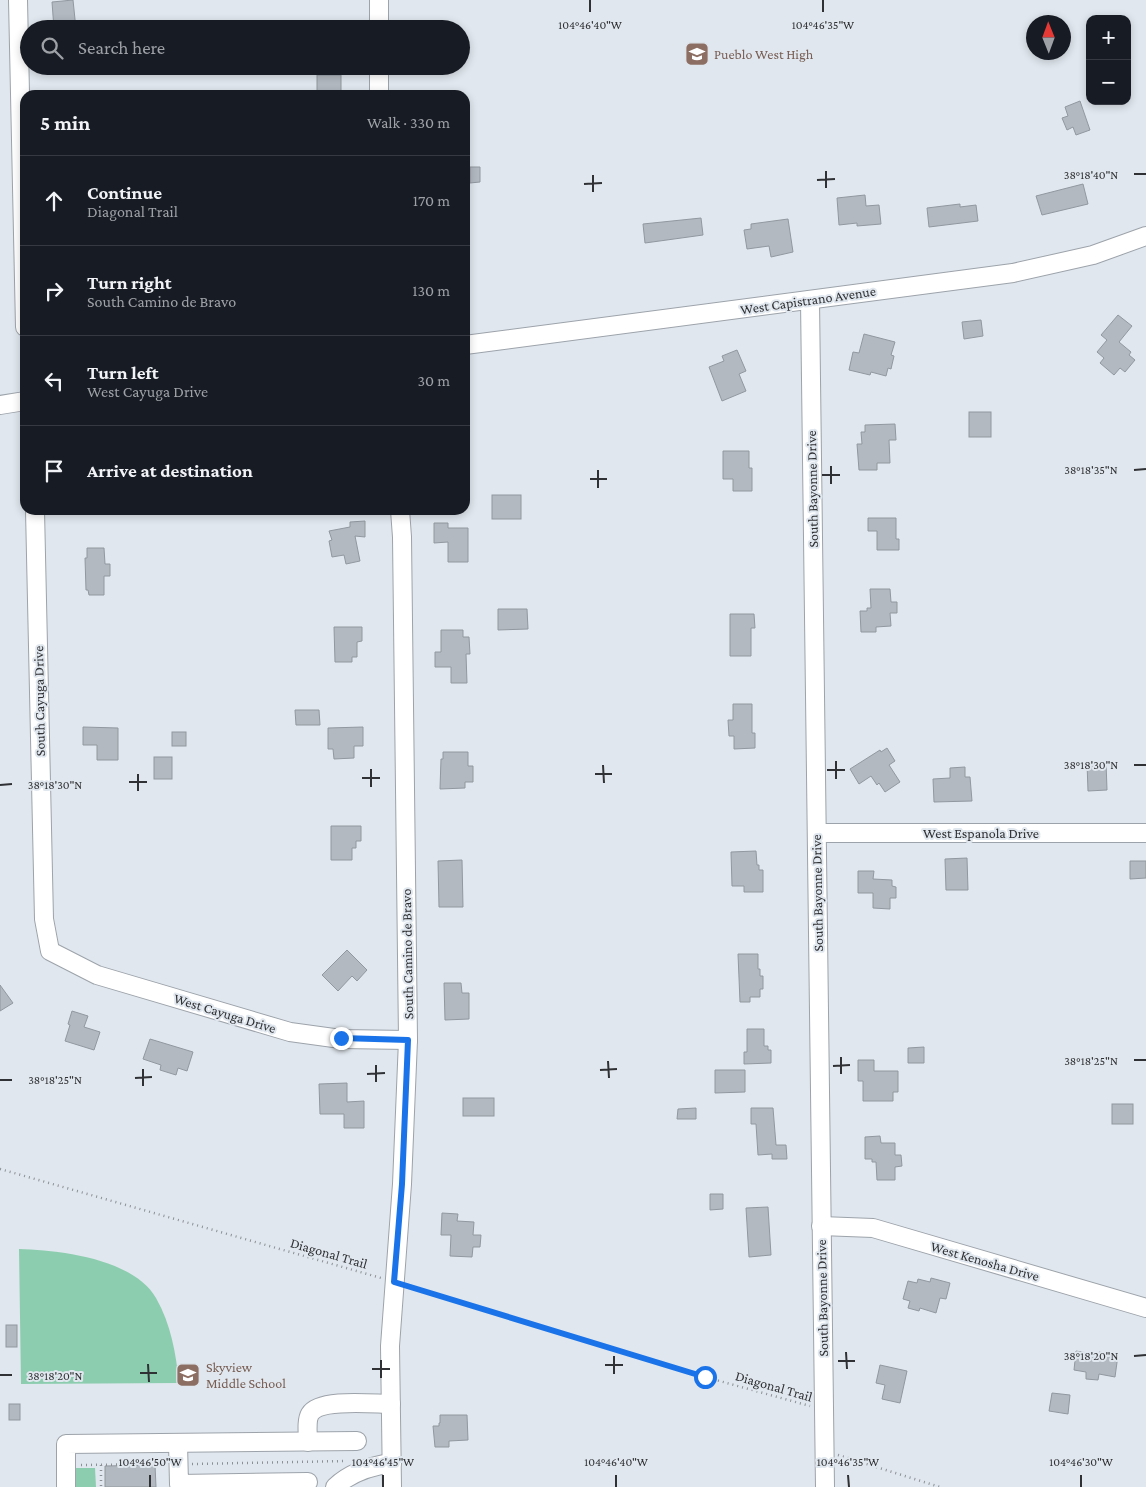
<!DOCTYPE html>
<html lang="en">
<head>
<meta charset="utf-8">
<style>
	body { margin:0; font-family:"Crimson Pro",serif; background:#242831; color:#f1f3f6 }
	.controls { position:absolute; right:15px; top:15px; display:grid; overflow:hidden; border-radius:10px; box-shadow:0 2px 8px #0003 }
	.controls button { width:45px; height:45px; display:grid; place-items:center; padding:0; border:0; border-bottom:1px solid #363941; background:#171b24; color:#f1f3f6; font:25px sans-serif }
	.compass { position:absolute; left:1026px; top:15px; width:45px; height:45px; border-radius:50%; background:#171b24; box-shadow:0 2px 8px #0003; rotate:359deg }
	.stop { position:absolute; width:15px; height:15px; margin:-11px; border:4px solid #1a73e8; border-radius:50%; background:#fff }
	.stop.end { background:#1a73e8; border-color:#fff; box-shadow:0 1px 5px #0008 }
	.list { margin:0; padding:0; list-style:none }
	h2 { display:flex; justify-content:space-between; align-items:center; height:65px; margin:0; padding:0 20px; font-size:21px }
	h2 small { font-size:16px; font-weight:400; color:#9ea1a6 }
	.list li { display:grid; grid-template-columns:32px 1fr auto; gap:15px; align-items:center; box-sizing:border-box; height:90px; padding:0 20px; border-top:1px solid #363941 }
	.list b { display:block; font-size:19px; white-space:nowrap }
	.list p { margin:0; font-size:16px; white-space:nowrap; color:#9ea1a6 }
	.list em { font-size:16px; font-style:normal; color:#9ea1a6 }
	.icon { flex:none; width:28px; height:28px; fill:none; stroke:currentColor; stroke-width:2; stroke-linecap:round; stroke-linejoin:round }
	.map { position:relative; flex:none; width:1146px; height:1487px; overflow:hidden }
	.search { position:absolute; background:#171b24; box-shadow:0 2px 8px #0003; left:20px; top:20px; width:450px; height:55px; display:flex; align-items:center; gap:12px; box-sizing:border-box; padding:0 18px; border-radius:28px; color:#9ea1a6; font-size:19px }
	.panel { position:absolute; background:#171b24; box-shadow:0 2px 8px #0003; left:20px; top:90px; width:450px; height:425px; border-radius:15px }
	.map>svg:first-child { display:block }
	.green { fill:#8dcdaf }
	.building { fill:#b2b9c0; stroke:#92989f }
	.lines { fill:none; stroke-linecap:round; stroke-linejoin:round }
	.minor-casing { stroke:#9da3aa; stroke-width:20 }
	.path { stroke:#8b9095; stroke-width:2.5; stroke-dasharray:1 4; stroke-linecap:butt }
	.minor { stroke:#fff; stroke-width:18 }
	.route { stroke:#1a73e8; stroke-width:6 }
	.ticks { fill:none; stroke:#2f3134; stroke-width:2 }
	.labels { text-anchor:middle; stroke-width:4; stroke-linejoin:round; paint-order:stroke }
	.education-label { font-size:14px; fill:#785e54; stroke:#e0e7ee; text-anchor:start }
	.street-label { font-size:14px; fill:#2f3134; stroke:#e0e7ee }
	.ticks-label { font-size:12px; text-anchor:middle; fill:#2f3134; stroke:#e0e7ee; stroke-width:4; stroke-linejoin:round; paint-order:stroke }
</style>
</head>
<body>
<div class="map">
<svg width="1146" height="1487" viewBox="0 0 1146 1487">
	<rect width="100%" height="100%" fill="#e0e7ee"/>
	<g class="green">
		<path d="M19,1249c41,1 115,10 137,49 15,26 20,56 23,85l-158,1z"/>
		<path d="M71,1468h24l1,19h-24z"/>
	</g>
	<g class="building">
		<path d="M73,0l3,29h-22l-2,-27z"/>
		<path d="M317,75h24v20h-22l-2,-1z"/>
		<path d="M1080,101l10,29 -14,5 -3,-8 -6,3 -5,-12 6,-2 -3,-9z"/>
		<path d="M470,167h10v15l-10,1z"/>
		<path d="M1083,184l5,20 -46,11 -6,-19z"/>
		<path d="M865,195l1,11 13,-1 2,19 -24,2v-3l-18,2 -2,-27z"/>
		<path d="M960,204v3l16,-2 2,16 -49,6 -2,-19z"/>
		<path d="M701,218l2,17 -58,8 -2,-19z"/>
		<path d="M788,219l5,33 -22,5 -2,-11 -22,3 -3,-19 7,-1v-5z"/>
		<path d="M1118,315l14,11 -13,16 12,10 -2,3 6,5 -10,12 -5,-4 -6,7 -14,-12 4,-5 -7,-6 10,-12 -6,-5z"/>
		<path d="M981,320l2,16 -19,3 -2,-17z"/>
		<path d="M864,334l31,8 -4,13 3,1 -3,13 -3,-1 -2,8 -15,-4 -1,3 -21,-5 4,-18 6,1z"/>
		<path d="M737,350l9,21 -7,3 7,17 -24,10 -13,-34 15,-6 -2,-5z"/>
		<rect x="969" y="412" width="22" height="25"/>
		<path d="M895,424l1,16h-7l1,23h-13v7h-18l-2,-26h5l-1,-12h4v-7z"/>
		<path d="M723,451h26v17h3v23h-19v-12h-10z"/>
		<rect x="492" y="495" width="29" height="24"/>
		<path d="M868,518h28v21h3v11h-22v-19h-9z"/>
		<path d="M365,521v16l-10,-1 5,25 -14,3 -2,-9 -12,2 -3,-16 3,-1 -3,-9 21,-4v-5z"/>
		<path d="M434,523h14v5h20v34h-20v-20l-14,1z"/>
		<path d="M87,548h17l1,16h5v12h-6v19h-15l-1,-5h-2l-1,-32h2z"/>
		<path d="M870,589h20l1,13h6v11h-7l1,13 -15,1v5h-15l-1,-21h7v-3h4z"/>
		<path d="M498,609h29l1,20 -30,1z"/>
		<path d="M730,614h24l1,14h-4v28h-21z"/>
		<path d="M334,627h28v14l-5,1v15h-5v5h-17z"/>
		<path d="M441,630h22v7h6l1,17h-4l1,29h-16v-16h-16v-15h6z"/>
		<path d="M733,704h19v29h3v15l-21,1v-13h-5l-1,-16h5z"/>
		<path d="M295,710h24l1,15h-24z"/>
		<path d="M83,727l35,1v32h-21v-15h-14z"/>
		<path d="M363,727v19h-9v12l-20,1 -1,-10h-5v-21z"/>
		<rect x="172" y="732" width="14" height="14"/>
		<path d="M887,748l8,13 -6,4 11,17 -15,10 -6,-9 -2,2 -6,-9 -12,8 -9,-15 30,-19 1,2z"/>
		<path d="M443,752h25v14h5v16h-8v6l-25,1 1,-30h2z"/>
		<rect x="154" y="757" width="18" height="22"/>
		<path d="M1106,762l1,28 -19,1 -1,-28z"/>
		<path d="M965,767v10h5l2,24 -38,1 -1,-23 17,-1v-10z"/>
		<path d="M331,826h30v15h-5v7h-4v12h-21z"/>
		<path d="M756,851l1,14h2v5h4v22h-19v-6h-12l-1,-34z"/>
		<path d="M967,858l1,32h-22l-1,-31z"/>
		<path d="M462,860l1,47h-24l-1,-46z"/>
		<path d="M1130,861h16v17l-16,1z"/>
		<path d="M858,871h16l-1,8 19,1v6l4,1v11h-6v11l-17,-1v-15h-15z"/>
		<path d="M347,950l20,20 -10,11 -5,-5 -14,15 -16,-16z"/>
		<path d="M738,954h20v15h2v7h3v13h-3v8h-10v5h-10z"/>
		<path d="M444,983h17l1,10h7v26l-24,1z"/>
		<path d="M0,985l13,18 -13,8z"/>
		<path d="M72,1011l16,5 -4,11 16,5 -6,18 -29,-9 5,-16 -2,-1z"/>
		<path d="M747,1029h17v17h4v4h3v13l-27,1v-12h3z"/>
		<path d="M150,1039l43,13 -6,19 -9,-3 -2,7 -16,-5 1,-5 -18,-6z"/>
		<path d="M924,1047v16h-16v-15z"/>
		<path d="M858,1060h16v11h24v21h-5v9h-30v-20h-5z"/>
		<path d="M715,1070h30v22l-30,1z"/>
		<path d="M347,1083v19l17,-1v27h-20v-14h-24l-1,-30z"/>
		<rect x="463" y="1098" width="31" height="18"/>
		<rect x="1112" y="1104" width="21" height="20"/>
		<path d="M696,1108v11h-19l1,-10z"/>
		<path d="M751,1108h22l3,37h10l1,14h-15v-5l-14,1 -2,-31h-5z"/>
		<path d="M880,1136l1,7h14v12h6l1,11 -7,1v13h-18l-1,-18h-4v-3h-7v-22z"/>
		<path d="M710,1194h13v15l-13,1z"/>
		<path d="M768,1207l3,48 -22,2 -3,-49z"/>
		<path d="M442,1213l16,1 -1,7 17,1 -1,13h8l-1,12h-7l-1,10 -22,-1 1,-21h-10z"/>
		<path d="M931,1278l19,5 -4,16 -6,-1 -4,15 -16,-5 -1,3 -11,-3 2,-7 -7,-2 5,-18 9,2 1,-4 12,3z"/>
		<rect x="6" y="1325" width="11" height="22"/>
		<path d="M1076,1351l23,4v-3l19,3 -3,22 -16,-3 -1,6 -12,-1v-7l-12,-2z"/>
		<path d="M880,1365l27,6 -7,32 -18,-4 3,-14 -9,-2z"/>
		<path d="M1052,1393l18,2 -2,19 -19,-3z"/>
		<rect x="9" y="1404" width="11" height="16"/>
		<path d="M440,1415h27l1,25 -19,1v6h-14l-2,-21h6v-3h1z"/>
		<path d="M155,1465l1,22h-51v-21z"/>
	</g>
	<g class="lines">
		<g class="minor-casing">
			<g id="minor">
				<path d="M18,0l7,327"/>
				<path d="M379,0v29"/>
				<path d="M379,66v29"/>
				<path d="M810,300l15,1187"/>
				<path d="M465,345l548,-72 80,-18 53,-19"/>
				<path d="M0,405l25,-4"/>
				<path d="M35,510l9,409 6,32 47,24 193,57 51,7 67,1"/>
				<path d="M817,833h329"/>
				<path d="M821,1226l52,2 273,80"/>
				<path d="M308,1442c0,-8 -2,-21 2,-28 10,-16 63,-10 81,-10"/>
				<path d="M178,1443l1,41 129,-2"/>
				<path d="M66,1487v-43l291,-3"/>
				<path d="M335,1487c16,-15 35,-21 57,-24"/>
				<path d="M392,1487l-2,-141 12,-162 6,-144 -6,-503 -2,-27"/>
			</g>
		</g>
		<g class="path">
			<path d="M0,1169l381,109"/>
			<path d="M407,1286l298,91 105,29"/>
			<path d="M838,1455l102,32"/>
			<path d="M192,1464l154,-3"/>
			<path d="M81,1465l85,-1"/>
			<path d="M101,1465v22"/>
		</g>
		<use href="#minor" class="minor"/>
	</g>
	<g class="lines">
		<path class="route" d="M341,1038l67,2 -6,144 -8,98 311,95"/>
	</g>
	<path class="ticks" d="M590,0v12M823,0v12M826,171v17M1134,174h12M593,175v17M817,180l18,-1M584,184l18,-1M831,466v18M598,470v18M1134,470l12,-1M822,475h18M590,479h17M836,761v18M603,765l1,18M1134,765h12M371,769v18M827,770h18M138,774v17M595,774h17M362,778h18M129,782h18M0,785l12,-1M841,1057v17M1134,1060h12M608,1061l1,17M376,1065v17M833,1066l17,-1M143,1069v17M600,1070l17,-1M367,1074l18,-1M135,1078l17,-1M0,1080h12M846,1352l1,17M614,1356v18M1134,1356l12,-1M381,1360v18M838,1361h17M148,1364l1,18M605,1365h18M372,1369h18M140,1373h17M0,1375h12M150,1475v12M383,1475v12M616,1475v12M848,1475l1,12M1081,1475v12"/>
	<defs>
		<g id="school-square" transform="scale(1.25)"><rect x="-9" y="-9" width="18" height="18" rx="4" fill="#8d6e63" stroke="#e0e7ee"/><path d="M0-5L7-2L0 1L-7-2ZM-4 1L0 2.5L4 1V4Q0 6-4 4Z" fill="#fff"/></g>
	</defs>
	<g fill-rule="evenodd">
		<use href="#school-square" x="697" y="54"/>
		<use href="#school-square" x="188" y="1375"/>
	</g>
	<g class="labels">
		<g class="education-label">
			<text x="714" y="59">Pueblo West High</text>
			<text x="206" y="1372">Skyview<tspan x="206" dy="16">Middle School</tspan></text>
		</g>
		<g class="street-label">
			<text transform="translate(808 300) rotate(-8)" y="5">West Capistrano Avenue</text>
			<text transform="translate(812 489) rotate(-91)" y="5">South Bayonne Drive</text>
			<text transform="translate(39 701) rotate(-91)" y="5">South Cayuga Drive</text>
			<text x="981" y="838">West Espanola Drive</text>
			<text transform="translate(817 893) rotate(-91)" y="5">South Bayonne Drive</text>
			<text transform="translate(407 954) rotate(-91)" y="5">South Camino de Bravo</text>
			<text transform="translate(225 1013) rotate(17)" y="5">West Cayuga Drive</text>
			<text transform="translate(329 1253) rotate(16)" y="5">Diagonal Trail</text>
			<text transform="translate(985 1261) rotate(16)" y="5">West Kenosha Drive</text>
			<text transform="translate(822 1298) rotate(-91)" y="5">South Bayonne Drive</text>
			<text transform="translate(774 1386) rotate(16)" y="5">Diagonal Trail</text>
		</g>
	</g>
	<g class="ticks-label">
		<text x="590" y="29">104°46'40"W</text>
		<text x="823" y="29">104°46'35"W</text>
		<text x="1091" y="179">38°18'40"N</text>
		<text x="1091" y="474">38°18'35"N</text>
		<text x="1091" y="769">38°18'30"N</text>
		<text x="55" y="789">38°18'30"N</text>
		<text x="1091" y="1065">38°18'25"N</text>
		<text x="55" y="1084">38°18'25"N</text>
		<text x="1091" y="1360">38°18'20"N</text>
		<text x="55" y="1380">38°18'20"N</text>
		<text x="150" y="1466">104°46'50"W</text>
		<text x="383" y="1466">104°46'45"W</text>
		<text x="616" y="1466">104°46'40"W</text>
		<text x="848" y="1466">104°46'35"W</text>
		<text x="1081" y="1466">104°46'30"W</text>
	</g>
</svg>
<div class="controls">
<button>+</button>
<button>−</button>
</div>
<svg class="compass" viewBox="-18 -18 36 36"><path d="M0-13l5 13h-10z" fill="#e53935"/><path d="M0 13l5-13h-10z" fill="#9ea1a6"/></svg>
<div class="stop" style="left:705px;top:1377px"></div>
<div class="stop end" style="left:341px;top:1038px"></div>
<div class="search"><svg class="icon" aria-label="search" viewBox="0 0 24 24"><circle cx="10" cy="10" r="6"/><path d="M15 15l6 6"/></svg>Search here</div>
<section class="panel">
<h2>5 min<small>Walk · 330 m</small></h2>
<ul class="list">
<li><svg class="icon" aria-label="ahead" viewBox="0 0 24 24"><path d="M12 20V5M6 11l6-6 6 6"/></svg><div><b>Continue</b><p>Diagonal Trail</p></div><em>170 m</em></li>
<li><svg class="icon" aria-label="right" viewBox="0 0 24 24"><path d="M7 20v-9h11M14 6l5 5-5 5"/></svg><div><b>Turn right</b><p>South Camino de Bravo</p></div><em>130 m</em></li>
<li><svg class="icon" aria-label="left" viewBox="0 0 24 24"><path d="M17 20v-9H6M10 6l-5 5 5 5"/></svg><div><b>Turn left</b><p>West Cayuga Drive</p></div><em>30 m</em></li>
<li><svg class="icon" aria-label="arrive" viewBox="0 0 24 24"><path d="M6 21V4h12l-3 4 3 4H6"/></svg><div><b>Arrive at destination</b></div></li>
</ul>
</section>
</div>
</body>
</html>
